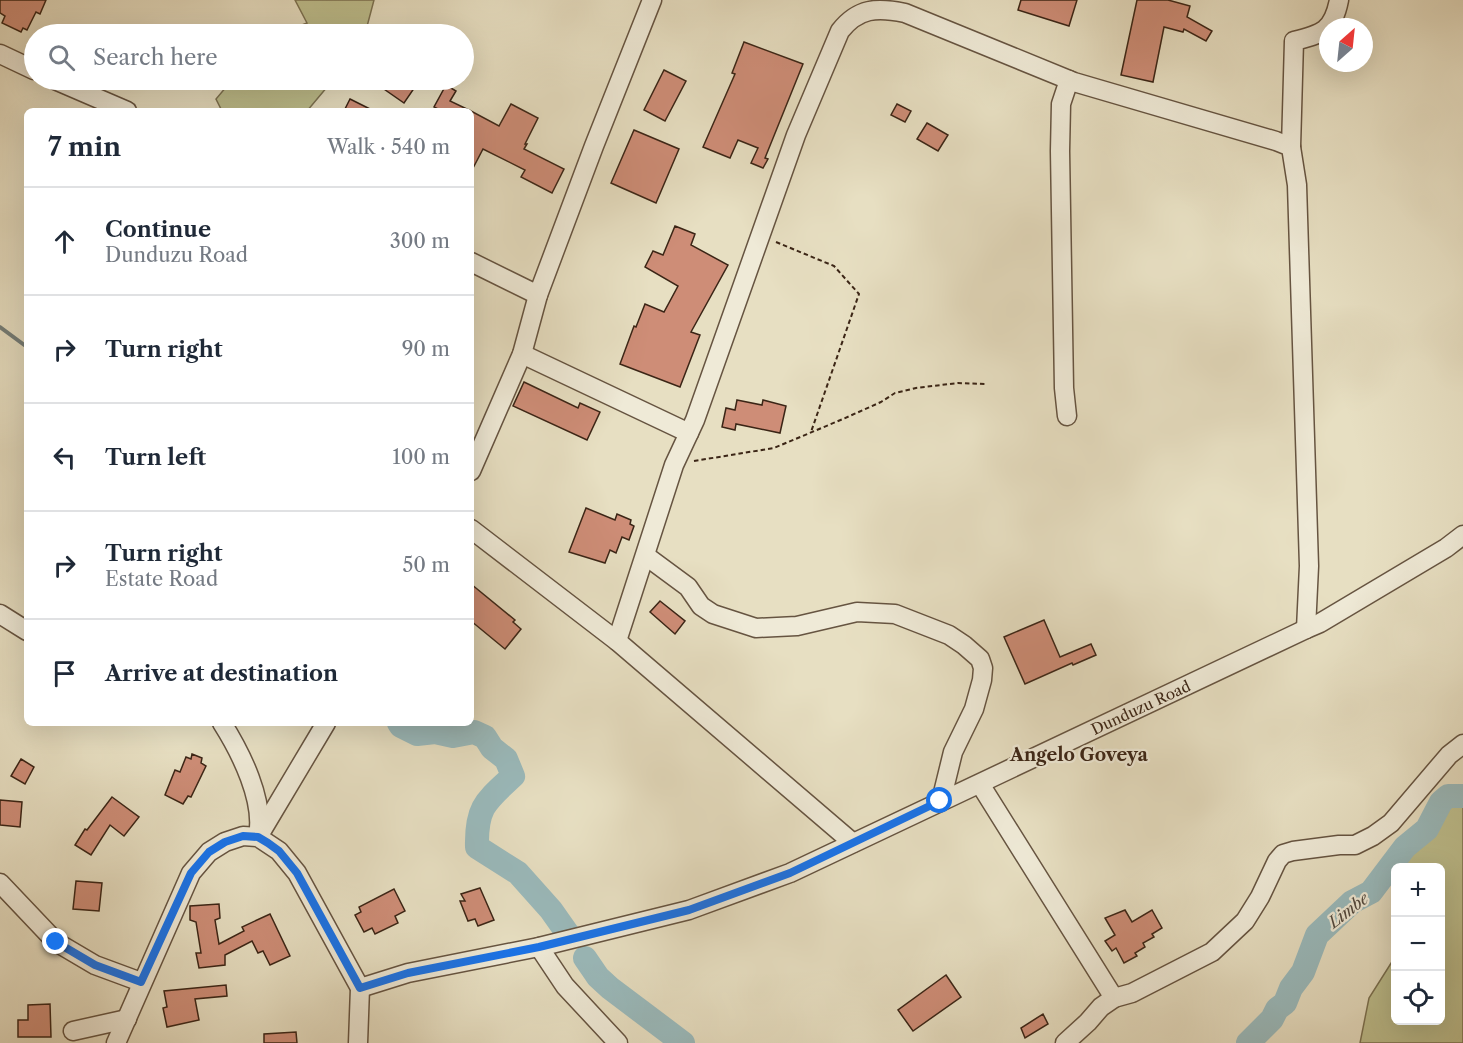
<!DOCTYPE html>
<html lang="en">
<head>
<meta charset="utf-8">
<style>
	body { margin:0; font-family:"Libre Caslon Text",serif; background:#f6f6f7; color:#1f2937 }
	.controls { position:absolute; right:18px; bottom:18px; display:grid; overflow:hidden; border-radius:9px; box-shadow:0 6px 24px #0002 }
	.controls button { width:54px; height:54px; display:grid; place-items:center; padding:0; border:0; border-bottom:2px solid #e0e1e3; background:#fff; color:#1f2937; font:30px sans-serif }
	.compass { position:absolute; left:1319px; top:18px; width:54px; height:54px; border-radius:50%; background:#fff; box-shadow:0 6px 24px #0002; rotate:27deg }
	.stop { position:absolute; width:18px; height:18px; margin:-14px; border:4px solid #1a73e8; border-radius:50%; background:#fff }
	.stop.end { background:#1a73e8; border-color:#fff; box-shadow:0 2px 6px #0008 }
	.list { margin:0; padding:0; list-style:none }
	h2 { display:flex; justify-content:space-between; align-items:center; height:78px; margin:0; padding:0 24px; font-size:26px }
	h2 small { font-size:20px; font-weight:400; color:#747a83 }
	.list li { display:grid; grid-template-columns:39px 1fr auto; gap:18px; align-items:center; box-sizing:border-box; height:108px; padding:0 24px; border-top:2px solid #e0e1e3 }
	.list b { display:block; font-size:22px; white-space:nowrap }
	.list p { margin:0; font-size:20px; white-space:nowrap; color:#747a83 }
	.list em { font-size:20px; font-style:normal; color:#747a83 }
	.icon { flex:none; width:33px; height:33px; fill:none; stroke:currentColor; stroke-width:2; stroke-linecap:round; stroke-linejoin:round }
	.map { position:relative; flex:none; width:1463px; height:1043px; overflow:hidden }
	.search { position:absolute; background:#fff; box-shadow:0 6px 24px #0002; left:24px; top:24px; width:450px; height:66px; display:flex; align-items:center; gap:15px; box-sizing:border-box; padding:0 21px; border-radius:33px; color:#747a83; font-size:22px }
	.panel { position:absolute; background:#fff; box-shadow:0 6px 24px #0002; left:24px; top:108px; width:450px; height:618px; border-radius:9px }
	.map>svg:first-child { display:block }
	.green { fill:#bebf8e; stroke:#7c7252; stroke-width:1.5; fill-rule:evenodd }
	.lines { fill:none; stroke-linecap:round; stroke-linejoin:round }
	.stream { stroke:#747e7a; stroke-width:4 }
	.river { stroke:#9ababc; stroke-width:24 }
	.building { fill:#ce8d77; stroke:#3b2516; stroke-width:1.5 }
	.minor-casing { stroke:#665441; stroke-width:21 }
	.path { stroke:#3b2516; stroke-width:2; stroke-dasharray:4.5 3; stroke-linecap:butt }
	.minor { stroke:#efead7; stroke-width:18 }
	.route { stroke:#1a73e8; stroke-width:8 }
	.labels { text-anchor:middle; stroke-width:4.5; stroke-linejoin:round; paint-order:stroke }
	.street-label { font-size:15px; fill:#3b2516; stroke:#efead7 }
	.water-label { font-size:16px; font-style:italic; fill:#534a40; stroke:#efead7 }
	.quarter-label { font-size:18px; font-weight:bold; fill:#3b2516; stroke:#efead7 }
</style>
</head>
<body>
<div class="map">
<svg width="1463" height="1043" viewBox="0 0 1463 1043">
	<rect width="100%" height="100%" fill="#e7dfc2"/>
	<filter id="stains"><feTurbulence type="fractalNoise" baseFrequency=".00333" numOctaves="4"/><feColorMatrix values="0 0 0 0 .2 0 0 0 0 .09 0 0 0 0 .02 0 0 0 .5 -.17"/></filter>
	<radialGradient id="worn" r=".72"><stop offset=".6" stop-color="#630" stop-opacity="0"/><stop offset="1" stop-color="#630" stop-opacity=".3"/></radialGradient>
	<g class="green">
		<path d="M295,0h79l-9,34h-86l28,-11z"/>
		<path d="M232,80h101l-26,31h-85l-6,-12z"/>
		<path d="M1463,792v251h-103l9,-45 26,-41 -4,-105zM1396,868h44v152h-44z"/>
	</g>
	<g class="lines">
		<path class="stream" d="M0,327l27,20"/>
		<g class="river">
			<path d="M399,723l2,3 16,8 18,-2 18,4 21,-4 11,5 7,11 14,11 7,17c-27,25 -37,31 -36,71l41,26 33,37 19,27"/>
			<path d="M585,958l13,19 12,11 73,55"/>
			<path d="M1248,1043l24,-24 5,-10 8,-6 6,-15 12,-16 14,-37 35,-33 19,-10 34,-45 22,-18 14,-27 7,-6h15"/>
		</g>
	</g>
	<g class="building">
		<path d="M0,0h46l-6,14 -4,-2 -9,18 -4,-2 -2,4 -19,-9 3,-7 -5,-3z"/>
		<path d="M1021,0h56l-8,26 -51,-16z"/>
		<path d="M1137,0h31l22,6 -3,11 25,14 -6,10 -22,-12 -1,3 -19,-5 -11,55 -32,-7z"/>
		<path d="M744,42l59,22 -38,94 3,1 -5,9 -12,-5 7,-15 -20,-8 -8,18 -27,-11 32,-73 -3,-1z"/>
		<path d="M664,70l22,11 -21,40 -21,-11z"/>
		<path d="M371,80h40l6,4 -13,19z"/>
		<path d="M446,85l10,6 -6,10 21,10h-29l-8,-4z"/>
		<path d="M350,99l24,12h-30z"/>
		<path d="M511,104l27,14 -13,26h2l-3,5 40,20 -12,24 -31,-16 4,-7 -42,-21 -12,23v-61l28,15z"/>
		<path d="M897,104l14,7 -6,11 -14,-7z"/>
		<path d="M927,123l21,12 -10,16 -21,-12z"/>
		<path d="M634,130l45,19 -23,54 -45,-20z"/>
		<path d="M675,226l20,8 -4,11 37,20 -37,67 9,3 -20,52 -60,-23 14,-38 2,1 9,-23 19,8 14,-26 -33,-19 8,-16 10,4z"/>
		<path d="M524,382l54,26 2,-5 20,9 -13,28 -74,-34z"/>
		<path d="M737,400l25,5 1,-5 23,6 -6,27 -44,-9 -1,6 -13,-3 4,-19 9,2z"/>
		<path d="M586,508l29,12 2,-6 14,6 -1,4 4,2 -5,14 -7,-3 -6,16 -6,-3 -5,13 -36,-11z"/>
		<path d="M471,584l44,36 -2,2 8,7 -16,20 -34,-28z"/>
		<path d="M660,601l25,20 -10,13 -25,-22z"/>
		<path d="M1044,620l16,37 31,-13 5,11 -23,10 -1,-2 -47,21 -21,-47z"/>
		<path d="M192,754l10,4 -1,5 5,3 -15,31 -3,-1 -5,8 -18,-9 10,-25 5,2 6,-15 5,2z"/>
		<path d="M21,759l13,8 -9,17 -14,-8z"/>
		<path d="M112,797l27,20 -15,19 -14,-11 -19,30 -16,-10 10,-16 2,1z"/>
		<path d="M0,800l22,2 -2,25 -20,-2z"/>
		<path d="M76,881l26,2 -3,28 -26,-2z"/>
		<path d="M480,888l14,32 -16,6 -3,-7 -7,2 -8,-20h5l-4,-7z"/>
		<path d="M394,889l11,22 -10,5 3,7 -23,11 -3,-6 -8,4 -9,-17 6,-3 -2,-5z"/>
		<path d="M219,904l1,14 -5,2 4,24 25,-13 -2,-4 28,-13 20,42 -20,9 -7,-14 -5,2 -6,-12 -27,14v10l-26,3 -3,-15h5l-5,-31 -6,-2v-14z"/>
		<path d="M1125,910l7,12 20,-12 10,18 -10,6 2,3 -11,6 2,4 -10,6 2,3 -13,7 -8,-15 -4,3 -7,-10 10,-6 -10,-17z"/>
		<path d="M946,975l15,22 -48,34 -15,-21z"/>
		<path d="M226,985l1,11 -32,3 4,21 -32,7 -4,-19 4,-1 -3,-16z"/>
		<path d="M50,1004l1,33h-33v-17h10v-15z"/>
		<path d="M1043,1014l5,10 -23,14 -4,-10z"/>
		<path d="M296,1032l1,11h-33v-9z"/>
	</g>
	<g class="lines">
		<g class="minor-casing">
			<g id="minor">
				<path d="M0,54l34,16"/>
				<path d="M55,80l72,31"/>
				<path d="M1291,147l3,-106c28,-7 39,-10 45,-41"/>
				<path d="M471,262l67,33"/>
				<path d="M522,354l167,79"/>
				<path d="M1067,416l-3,-28 -4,-237 1,-47 8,-24"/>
				<path d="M471,471l51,-117 16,-59 56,-149 58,-146"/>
				<path d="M471,529l146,112 236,202"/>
				<path d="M646,556l42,31 13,19 12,8 43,14 41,-2 60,-14 38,2 54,21 15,10 16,14 3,9 -1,12 -8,29 -21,43 -12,49"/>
				<path d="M0,614l27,17"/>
				<path d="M617,641l57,-176 21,-45 101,-285 44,-104c18,-23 37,-24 65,-18l169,69 202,59 15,6 6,38 12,381 -3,63"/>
				<path d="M222,723c19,30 43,78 36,113"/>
				<path d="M980,784l134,214"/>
				<path d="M258,837l68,-114"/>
				<path d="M0,883l56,59 39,23 46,17"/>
				<path d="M539,947l26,39 53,57"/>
				<path d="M360,988l48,-15 131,-26 150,-37 101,-37 516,-244 14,-6 126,-75 17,-13"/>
				<path d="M73,1031l54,-12"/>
				<path d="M116,1043l75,-170 18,-21 16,-10 18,-6 15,1 21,14 18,22 63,115 -2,55"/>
				<path d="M1065,1043l23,-21 13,-15 13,-9 18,-5 80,-41 33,-31 15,-24 17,-36 6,-7 10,-3 46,-6h16l18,-9 18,-13 58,-68 14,-11"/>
			</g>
		</g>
		<g class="path">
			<path d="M776,242l58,24 25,28 -48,138"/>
			<path d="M694,461l80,-13 69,-29 38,-17 14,-9 21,-5 42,-5 28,1"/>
		</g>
		<use href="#minor" class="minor"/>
	</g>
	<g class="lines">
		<path class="route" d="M56,942l39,23 46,17 50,-109 18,-21 16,-10 18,-6 15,1 10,6 11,8 18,22 63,115 48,-15 131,-26 150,-37 101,-37 150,-72"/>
	</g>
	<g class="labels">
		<g class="street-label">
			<text transform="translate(1141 708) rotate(-25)" y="5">Dunduzu Road</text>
		</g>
		<g class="water-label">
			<text transform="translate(1348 910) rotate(-38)" y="6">Limbe</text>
		</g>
		<g class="quarter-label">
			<text x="1079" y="761">Angelo Goveya</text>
		</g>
	</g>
	<rect width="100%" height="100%" filter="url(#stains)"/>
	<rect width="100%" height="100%" fill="url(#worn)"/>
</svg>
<div class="controls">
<button>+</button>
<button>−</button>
<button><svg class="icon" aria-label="locate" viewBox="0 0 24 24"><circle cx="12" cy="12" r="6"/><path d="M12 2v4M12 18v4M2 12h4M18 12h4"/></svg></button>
</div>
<svg class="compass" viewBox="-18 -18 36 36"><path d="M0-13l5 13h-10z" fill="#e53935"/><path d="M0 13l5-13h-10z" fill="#747a83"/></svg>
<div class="stop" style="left:940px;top:801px"></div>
<div class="stop end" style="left:56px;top:942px"></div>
<div class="search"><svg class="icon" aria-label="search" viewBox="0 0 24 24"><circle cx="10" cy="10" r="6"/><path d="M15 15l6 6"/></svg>Search here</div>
<section class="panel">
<h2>7 min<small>Walk · 540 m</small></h2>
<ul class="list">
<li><svg class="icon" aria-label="ahead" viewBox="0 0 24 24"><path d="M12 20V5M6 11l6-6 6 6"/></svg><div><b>Continue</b><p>Dunduzu Road</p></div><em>300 m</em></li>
<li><svg class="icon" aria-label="right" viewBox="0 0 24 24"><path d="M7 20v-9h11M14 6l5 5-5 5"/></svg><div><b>Turn right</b></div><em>90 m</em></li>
<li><svg class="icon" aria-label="left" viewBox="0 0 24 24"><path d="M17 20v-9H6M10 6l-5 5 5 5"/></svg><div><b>Turn left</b></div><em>100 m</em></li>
<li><svg class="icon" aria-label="right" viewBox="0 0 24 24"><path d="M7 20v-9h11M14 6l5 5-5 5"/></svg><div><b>Turn right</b><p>Estate Road</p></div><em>50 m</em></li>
<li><svg class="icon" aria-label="arrive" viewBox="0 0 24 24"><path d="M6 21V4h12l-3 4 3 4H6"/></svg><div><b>Arrive at destination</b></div></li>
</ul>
</section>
</div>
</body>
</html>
